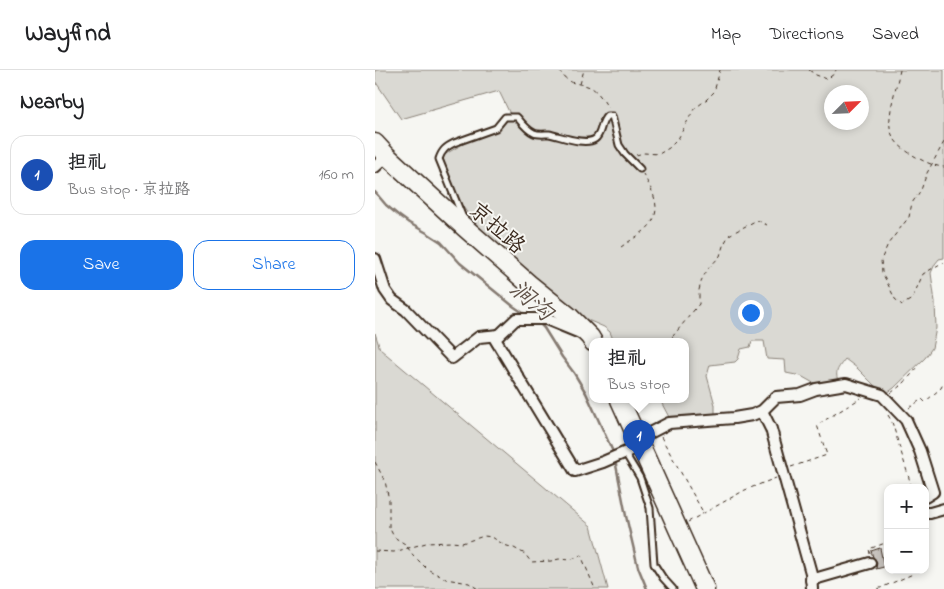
<!DOCTYPE html>
<html lang="en">
<head>
<meta charset="utf-8">
<style>
	body { margin:0; font-family:"Indie Flower","LXGW WenKai TC",sans-serif; background:#f6f6f6; color:#202124 }
	.controls { position:absolute; right:15px; bottom:15px; display:grid; overflow:hidden; border-radius:10px; box-shadow:0 2px 8px #0003 }
	.controls button { width:45px; height:45px; display:grid; place-items:center; padding:0; border:0; border-bottom:1px solid #e0e0e0; background:#fff; color:#202124; font:25px sans-serif }
	.compass { position:absolute; left:449px; top:15px; width:45px; height:45px; border-radius:50%; background:#fff; box-shadow:0 2px 8px #0003; rotate:66deg }
	.you { position:absolute; left:375px; top:242px; width:18px; height:18px; margin:-12px; border:4px solid #fff; border-radius:50%; background:#1a73e8; box-shadow:0 0 0 8px #1a73e833 }
	.badge { display:grid; place-items:center; width:32px; height:32px; border-radius:50%; background:#1a73e8; color:#fff; font-size:16px; font-weight:700 }
	.pin { position:absolute; translate:-50% -41px; filter:drop-shadow(0 1px 2px #0008) }
	.pin::after { content:''; position:absolute; top:26px; width:18px; height:15px; background:inherit; clip-path:polygon(0 0,100% 0,50% 100%) }
	.popup { position:absolute; left:214px; top:268px; width:100px; height:65px; box-sizing:border-box; display:grid; place-content:center; border-radius:10px; background:#fff; filter:drop-shadow(0 1px 4px #0005); font-size:16px; white-space:nowrap; color:#757577 }
	.popup b { font-size:19px; color:#202124 }
	.popup::after { content:''; position:absolute; left:50%; top:100%; margin-left:-10px; border:10px solid transparent; border-top-color:#fff }
	.list { margin:0; padding:0; list-style:none }
	h2 { display:flex; justify-content:space-between; align-items:center; height:65px; margin:0; padding:0 20px; font-size:21px }
	h2 small { font-size:16px; font-weight:400; color:#757577 }
	.list li { display:grid; grid-template-columns:32px 1fr auto; gap:15px; align-items:center; box-sizing:border-box; height:80px; margin:0 10px 10px; padding:0 10px; border:1px solid #e0e0e0; border-radius:15px }
	.list b { display:block; font-size:19px; white-space:nowrap }
	.list p { margin:0; font-size:16px; white-space:nowrap; color:#757577 }
	.list em { font-size:16px; font-style:normal; color:#757577 }
	.actions { display:flex; gap:10px; padding:15px 20px }
	.actions a { flex:1; padding:11px 0; border:1px solid #1a73e8; border-radius:15px; text-align:center; font-size:18px; color:#1a73e8 }
	.actions .main { background:#1a73e8; color:#fff }
	.map { position:relative; flex:none; width:569px; height:519px; overflow:hidden }
	header { display:flex; align-items:center; gap:30px; box-sizing:border-box; height:70px; padding:0 25px; background:#fff; border-bottom:1px solid #e0e0e0 }
	header strong { font-size:24px }
	nav { display:flex; gap:28px; margin-inline-start:auto; font-size:18px }
	main { display:flex }
	aside { flex:1; background:#fff }
	.map>svg:first-child { display:block }
	.green { fill:#dad9d3; stroke:#8a8278; fill-rule:evenodd }
	.lines { fill:none; stroke-linecap:round; stroke-linejoin:round }
	.stream { stroke:#857a71; stroke-width:2.5 }
	.building { fill:#c8c3be; stroke:#3b2a1e }
	.lane-casing { stroke:#3b2a1e; stroke-width:9 }
	.street-casing { stroke:#3b2a1e; stroke-width:14 }
	.highway-casing { stroke:#3b2a1e; stroke-width:21 }
	.path { stroke:#3b2a1e; stroke-width:1; stroke-dasharray:4 4; stroke-linecap:butt }
	.lane { stroke:#f6f6f2; stroke-width:5 }
	.street { stroke:#f6f6f2; stroke-width:10 }
	.highway { stroke:#f6f6f2; stroke-width:18 }
	.labels { text-anchor:middle; stroke-width:4; stroke-linejoin:round; paint-order:stroke }
	.street-label { font-size:22px; fill:#3b2a1e; stroke:#f6f6f2 }
	.water-label { font-size:24px; font-style:italic; fill:#605248; stroke:#f6f6f2 }
</style>
</head>
<body>
<header>
<strong>Wayfind</strong>
<nav><a>Map</a><a>Directions</a><a>Saved</a></nav>
</header>
<main>
<aside>
<h2>Nearby<small></small></h2>
<ul class="list">
<li><span class="badge" style="background:#1a4fb4">1</span><div><b>担礼</b><p>Bus stop · 京拉路</p></div><em>160 m</em></li>
</ul>
<div class="actions"><a class="main">Save</a><a>Share</a></div>
</aside>
<div class="map">
<svg width="569" height="519" viewBox="0 0 569 519">
	<rect width="100%" height="100%" fill="#f6f6f2"/>
	<filter id="ink" filterUnits="userSpaceOnUse"><feTurbulence type="fractalNoise" baseFrequency=".02" numOctaves="2"/><feDisplacementMap in="SourceGraphic" scale="10" xChannelSelector="R" yChannelSelector="G"/><feConvolveMatrix kernelMatrix="1 2 1 2 8 2 1 2 1" color-interpolation-filters="sRGB"/></filter>
	<g filter="url(#ink)">
		<g class="green">
			<path d="M0,0h569v188l-5,1 -4,5 -4,9 4,29 1,26 -4,20 -7,10 -31,30 -7,5 -6,-1 -24,-24 -12,-9c-10,13 -10,13 -5,28l-23,-2 -16,-9 -15,-3 -1,-13 -18,-1 -3,-18h-12l-2,6 -9,2 -3,10 -3,3 -25,3 -3,11 8,29v12l-45,2 -10,-19h25v-58h-71l-4,-10 -6,-5 -28,-12 -96,-85 -31,-42 -9,-15 -1,-11 5,-7 67,-39 -12,-25 -98,28 -26,-38zM457,22h30v30h-30z"/>
			<path d="M0,263l5,16 211,177 17,63h-233z"/>
		</g>
		<g class="lines">
			<g class="stream">
				<path d="M0,122l11,13 12,10 11,8 18,10 14,9 19,21 53,43 13,9"/>
				<path d="M164,253l5,5 18,29 12,16 12,20 28,61"/>
				<path d="M240,390l11,56 12,51 9,22"/>
			</g>
		</g>
		<path class="building" d="M505,478l4,19 -8,2 1,-7 -4,-5 -2,-6z"/>
		<g class="lines">
			<g class="lane-casing">
				<g id="lane">
					<path d="M88,148l-24,-59c3,-9 7,-12 15,-16l42,-15 9,-11h12c4,5 10,13 17,16 4,2 11,1 15,1 11,2 36,12 46,5 7,-5 5,-17 12,-23h5l7,29 6,9 15,15"/>
					<path d="M250,383l15,25 10,30 4,56 9,14 10,11"/>
				</g>
			</g>
			<g class="street-casing">
				<g id="street">
					<path d="M0,97l12,-11"/>
					<path d="M0,189l10,31 7,10 14,10 46,48 27,-21 20,-2"/>
					<path d="M205,263l-34,-14h-30l-21,20 80,132 28,-9 37,-16"/>
					<path d="M387,341l9,18 40,144 1,16"/>
					<path d="M263,369l31,-16 65,-5 18,-3 10,-4 14,-14 24,-2 16,-6 30,-5 36,11 24,25 14,31 13,41 -8,5"/>
					<path d="M550,443h5l14,-4"/>
					<path d="M436,510l59,-17"/>
				</g>
			</g>
			<g class="highway-casing">
				<g id="highway">
					<path d="M0,73l12,13 76,70 66,58 41,33 20,20 3,5"/>
					<path d="M245,330l85,189"/>
				</g>
			</g>
			<g class="path">
				<path d="M184,0c11,17 16,11 31,17 7,3 14,14 18,21"/>
				<path d="M434,0l7,5 11,4 7,-5 2,-4"/>
				<path d="M525,0c-3,15 -14,48 -9,62 3,10 12,17 20,22 10,6 21,12 33,13"/>
				<path d="M205,14l4,-14"/>
				<path d="M569,72l-17,31 -6,17 -9,13 -3,14 -21,27 -7,16 1,12 13,27 7,6 10,-6 11,-25 17,-10 4,-1"/>
				<path d="M261,85l8,-2 15,1 10,-6 9,-9 16,-30 12,-9 8,-8 6,-22"/>
				<path d="M246,177c8,-6 23,-14 29,-22 13,-17 2,-35 -7,-51"/>
				<path d="M230,271l5,1"/>
				<path d="M291,272l7,-6 26,-32v-14l3,-11 6,-10 12,-13 3,-10 6,-11 28,-15 10,5"/>
				<path d="M516,323l13,-10 14,-16"/>
				<path d="M534,338l13,-9 3,3 16,-14 3,-6"/>
				<path d="M513,345l4,7 20,66"/>
				<path d="M286,367l42,75"/>
				<path d="M0,392l10,19 4,19v27l5,10 11,7 8,11 14,14 19,10 23,4 9,6"/>
				<path d="M416,397l36,-12 -10,-30 44,-27"/>
				<path d="M313,452l57,-32 31,-12"/>
				<path d="M0,481l19,1 32,-9 25,-1 11,1 22,-7 8,1 12,8 10,3 11,6 6,8 20,-1 8,-2 11,1 11,-5 14,34"/>
				<path d="M495,484l-1,-5 19,-7"/>
				<path d="M503,519l35,-15"/>
			</g>
			<use href="#lane" class="lane"/>
			<use href="#street" class="street"/>
			<use href="#highway" class="highway"/>
		</g>
	</g>
	<g class="labels">
		<g class="street-label">
			<text transform="translate(123 157) rotate(41)" y="8">京拉路</text>
		</g>
		<g class="water-label">
			<text transform="translate(157 230) rotate(40)" y="8">涧沟</text>
		</g>
	</g>
</svg>
<div class="controls">
<button>+</button>
<button>−</button>
</div>
<svg class="compass" viewBox="-18 -18 36 36"><path d="M0-13l5 13h-10z" fill="#e53935"/><path d="M0 13l5-13h-10z" fill="#757577"/></svg>
<div class="you"></div>
<div class="pin badge" style="left:264px;top:391px;background:#1a4fb4">1</div>
<div class="popup"><b>担礼</b>Bus stop</div>
</div>
</main>
</body>
</html>
